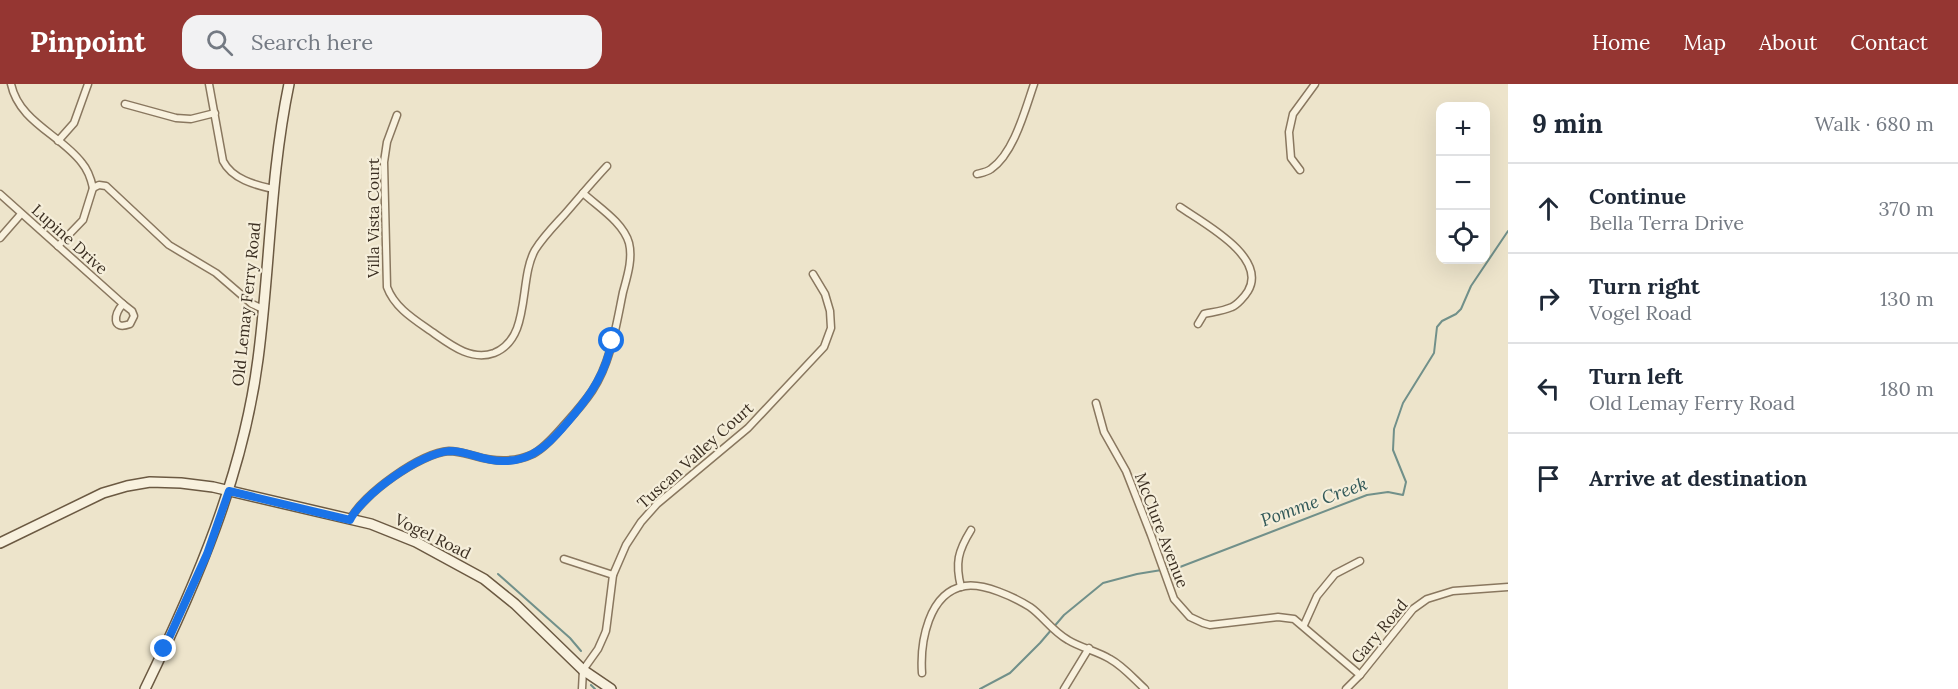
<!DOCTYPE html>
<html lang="en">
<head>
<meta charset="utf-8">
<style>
	body { margin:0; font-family:Lora,serif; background:#f2f2f3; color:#1f2937 }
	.controls { position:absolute; right:18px; top:18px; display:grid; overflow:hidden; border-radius:12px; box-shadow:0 6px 24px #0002 }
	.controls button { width:54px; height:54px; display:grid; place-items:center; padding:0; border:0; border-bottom:2px solid #e0e1e3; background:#fff; color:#1f2937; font:30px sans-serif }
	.stop { position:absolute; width:18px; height:18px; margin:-14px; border:4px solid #1a73e8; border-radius:50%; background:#fff }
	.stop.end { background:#1a73e8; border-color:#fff; box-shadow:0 2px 6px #0008 }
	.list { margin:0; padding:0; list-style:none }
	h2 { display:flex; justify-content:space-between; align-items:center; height:78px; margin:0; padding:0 24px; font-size:26px }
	h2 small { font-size:20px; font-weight:400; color:#747a83 }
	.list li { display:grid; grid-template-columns:39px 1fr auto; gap:18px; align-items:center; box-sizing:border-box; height:90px; padding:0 24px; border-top:2px solid #e0e1e3 }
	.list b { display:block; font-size:22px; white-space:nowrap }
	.list p { margin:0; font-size:20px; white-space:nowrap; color:#747a83 }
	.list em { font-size:20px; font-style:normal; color:#747a83 }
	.icon { flex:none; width:33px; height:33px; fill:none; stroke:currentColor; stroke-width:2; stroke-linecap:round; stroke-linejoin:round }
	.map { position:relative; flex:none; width:1508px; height:605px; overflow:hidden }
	header { display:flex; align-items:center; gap:36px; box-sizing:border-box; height:84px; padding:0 30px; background:#953632; color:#fff }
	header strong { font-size:28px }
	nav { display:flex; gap:33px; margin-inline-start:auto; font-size:21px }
	.search { width:420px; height:54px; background:#f2f2f3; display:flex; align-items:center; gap:15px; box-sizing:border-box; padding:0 21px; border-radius:18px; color:#747a83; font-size:22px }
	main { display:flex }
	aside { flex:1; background:#fff }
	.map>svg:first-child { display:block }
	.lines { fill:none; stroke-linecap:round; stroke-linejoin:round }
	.stream { stroke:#71908a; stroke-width:2 }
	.street-casing { stroke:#89775f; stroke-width:9 }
	.secondary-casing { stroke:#6b5942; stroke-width:12 }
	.street { stroke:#f8f1de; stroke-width:6 }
	.secondary { stroke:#f8f1de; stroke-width:9 }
	.route { stroke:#1a73e8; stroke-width:8 }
	.labels { text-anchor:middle; stroke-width:4.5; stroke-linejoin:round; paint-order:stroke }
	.street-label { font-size:16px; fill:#3b2f22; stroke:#f5eeda }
	.water-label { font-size:18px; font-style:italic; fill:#325959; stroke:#f5eeda }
</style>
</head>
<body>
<header>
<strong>Pinpoint</strong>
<div class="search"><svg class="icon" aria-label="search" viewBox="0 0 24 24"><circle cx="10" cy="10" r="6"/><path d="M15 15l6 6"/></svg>Search here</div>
<nav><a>Home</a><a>Map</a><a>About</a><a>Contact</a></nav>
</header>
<main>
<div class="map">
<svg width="1508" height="605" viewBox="0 0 1508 605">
	<rect width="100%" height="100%" fill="#ede4cb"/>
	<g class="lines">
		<g class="stream">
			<path d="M498,490l72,64 11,13"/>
			<path d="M591,601l4,4"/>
			<path d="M980,605l30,-16 30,-30 24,-28 39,-32 34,-9 43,-7 187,-72 21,-3 15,3 3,-13 -13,-32 1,-21 9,-26 31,-50 3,-26 5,-6 14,-7 5,-5 10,-23 37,-55"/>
		</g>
		<g class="street-casing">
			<g id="street">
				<path d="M11,0c8,38 50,51 71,79 6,7 9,16 11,25"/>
				<path d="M209,0l14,77c9,18 32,24 50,28"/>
				<path d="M125,20l51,14 15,1 24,-6"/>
				<path d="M397,31l-10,27 -3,20 3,125c8,22 30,34 48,47 17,12 37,27 59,19 38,-15 24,-73 41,-103 8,-13 19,-24 29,-35 14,-16 28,-33 43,-49"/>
				<path d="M58,57l16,-18 14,-39"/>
				<path d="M1300,86l-9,-12 -2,-26 4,-18 22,-30"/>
				<path d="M977,90c4,-1 10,-2 14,-5 23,-16 34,-59 43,-85"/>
				<path d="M93,104l6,-3 7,1 63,59 47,28 36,31 11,5"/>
				<path d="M0,110l123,110"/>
				<path d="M1180,123c23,16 88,50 68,84 -3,5 -11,14 -16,16 -9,4 -19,5 -28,7l-6,10"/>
				<path d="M0,154l21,-24"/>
				<path d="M58,162l25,-26 10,-32"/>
				<path d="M123,220l9,7 2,5 -4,8c-19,7 -16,-10 -7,-20z"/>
				<path d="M1096,319l8,29 22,39 25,64 23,64 16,18 13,6 7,2 68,-8 16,2 66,56"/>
				<path d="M350,436c12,-25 70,-67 99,-69 9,0 18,3 26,5 20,6 39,7 58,-2 13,-7 23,-20 33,-31 9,-10 18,-20 26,-32 19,-29 24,-65 31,-99 4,-15 10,-33 6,-49 -6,-21 -31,-36 -46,-50"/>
				<path d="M564,475l49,16"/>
				<path d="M961,503c-6,-24 -3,-36 10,-57"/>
				<path d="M1304,541l13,-29 18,-22 25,-13"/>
				<path d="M922,589c-2,-30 6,-81 43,-87 19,-3 49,11 65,21 13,9 22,24 38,33 13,8 29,11 42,19 13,7 24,20 35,30"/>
				<path d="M582,605l1,-19 15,-21 8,-18 7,-56 13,-30 15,-23 16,-18 91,-76 76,-81 7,-19 -1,-17 -5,-17 -12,-20"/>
				<path d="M1064,605l25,-41"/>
				<path d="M1346,605l14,-14 53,-66 14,-10 26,-8 55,-4"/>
			</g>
		</g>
		<g class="secondary-casing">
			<g id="secondary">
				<path d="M0,459l103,-50 24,-7 23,-4 31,1 32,4 158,37 45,18 68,37 31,25 68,66 28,19"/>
				<path d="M145,605c51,-105 98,-213 113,-330 12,-91 12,-184 31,-275"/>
			</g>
		</g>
		<use href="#street" class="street"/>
		<use href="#secondary" class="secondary"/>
	</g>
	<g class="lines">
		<path class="route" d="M164,565l43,-95 22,-63 121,29c12,-25 72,-68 100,-69 19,0 35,11 54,10 12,0 25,-4 35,-11 16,-10 50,-52 59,-70 7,-12 11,-25 14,-39"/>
	</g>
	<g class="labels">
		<g class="street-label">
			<text transform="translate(373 134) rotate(-90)" y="6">Villa Vista Court</text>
			<text transform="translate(70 155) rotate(42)" y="6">Lupine Drive</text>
			<text transform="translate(246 220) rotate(-84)" y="6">Old Lemay Ferry Road</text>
			<text transform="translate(695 371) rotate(-42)" y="6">Tuscan Valley Court</text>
			<text transform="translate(1162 446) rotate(69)" y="6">McClure Avenue</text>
			<text transform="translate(433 452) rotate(26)" y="6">Vogel Road</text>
			<text transform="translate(1379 547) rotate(-50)" y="6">Gary Road</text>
		</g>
		<g class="water-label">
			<text transform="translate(1314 418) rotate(-20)" y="6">Pomme Creek</text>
		</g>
	</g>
</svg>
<div class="controls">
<button>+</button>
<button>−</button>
<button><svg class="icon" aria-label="locate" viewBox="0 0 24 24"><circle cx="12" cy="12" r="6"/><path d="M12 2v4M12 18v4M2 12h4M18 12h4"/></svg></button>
</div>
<div class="stop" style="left:612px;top:257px"></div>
<div class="stop end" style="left:164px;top:565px"></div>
</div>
<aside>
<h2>9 min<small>Walk · 680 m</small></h2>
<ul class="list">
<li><svg class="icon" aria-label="ahead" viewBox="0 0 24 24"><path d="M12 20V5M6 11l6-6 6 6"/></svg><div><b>Continue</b><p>Bella Terra Drive</p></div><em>370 m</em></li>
<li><svg class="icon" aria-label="right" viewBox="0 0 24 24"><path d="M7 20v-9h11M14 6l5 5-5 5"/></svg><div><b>Turn right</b><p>Vogel Road</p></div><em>130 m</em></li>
<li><svg class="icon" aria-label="left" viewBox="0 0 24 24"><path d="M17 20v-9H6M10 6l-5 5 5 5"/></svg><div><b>Turn left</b><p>Old Lemay Ferry Road</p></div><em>180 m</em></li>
<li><svg class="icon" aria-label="arrive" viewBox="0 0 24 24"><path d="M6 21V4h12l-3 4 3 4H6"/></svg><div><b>Arrive at destination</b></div></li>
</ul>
</aside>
</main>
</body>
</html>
